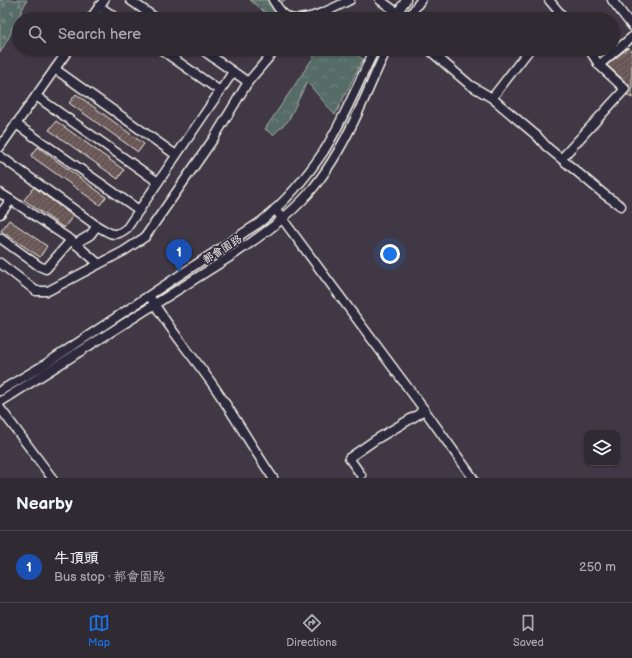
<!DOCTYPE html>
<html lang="en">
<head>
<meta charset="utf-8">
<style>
	body { margin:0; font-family:"Balsamiq Sans","LXGW WenKai TC",sans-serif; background:#3c363f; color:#f1f3f6 }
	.controls { position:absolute; right:12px; bottom:12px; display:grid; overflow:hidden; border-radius:8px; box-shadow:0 1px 3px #0004 }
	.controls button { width:36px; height:36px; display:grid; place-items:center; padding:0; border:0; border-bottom:1px solid #4b464e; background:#302a33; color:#f1f3f6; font:20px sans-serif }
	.you { position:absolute; left:390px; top:254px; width:14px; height:14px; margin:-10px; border:3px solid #fff; border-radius:50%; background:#1a73e8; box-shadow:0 0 0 6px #1a73e833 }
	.badge { display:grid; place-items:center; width:26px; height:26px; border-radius:50%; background:#1a73e8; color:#fff; font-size:13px; font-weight:700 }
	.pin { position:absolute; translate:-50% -33px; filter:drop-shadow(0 1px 2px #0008) }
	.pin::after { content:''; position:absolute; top:21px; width:14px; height:12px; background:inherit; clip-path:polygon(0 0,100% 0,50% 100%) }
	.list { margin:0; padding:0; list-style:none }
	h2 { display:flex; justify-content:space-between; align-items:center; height:52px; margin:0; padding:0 16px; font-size:17px }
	h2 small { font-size:13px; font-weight:400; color:#a8a7ac }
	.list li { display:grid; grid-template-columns:26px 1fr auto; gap:12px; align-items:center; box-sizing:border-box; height:72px; padding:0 16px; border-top:1px solid #4b464e }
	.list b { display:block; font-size:15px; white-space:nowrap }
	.list p { margin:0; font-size:13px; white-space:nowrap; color:#a8a7ac }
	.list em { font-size:13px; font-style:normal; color:#a8a7ac }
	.icon { flex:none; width:22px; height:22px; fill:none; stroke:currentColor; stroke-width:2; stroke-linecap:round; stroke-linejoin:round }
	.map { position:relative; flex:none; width:632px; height:478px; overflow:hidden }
	.search { position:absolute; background:#302a33; box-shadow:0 1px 3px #0004; left:12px; right:12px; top:12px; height:44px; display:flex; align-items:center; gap:10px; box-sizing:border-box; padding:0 14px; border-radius:22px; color:#a8a7ac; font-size:15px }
	.sheet { height:124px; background:#302a33 }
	nav { display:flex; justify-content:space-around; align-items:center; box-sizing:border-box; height:56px; border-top:1px solid #4b464e; background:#302a33; font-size:11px; color:#a8a7ac }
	nav a { display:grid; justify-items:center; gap:2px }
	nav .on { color:#1a73e8 }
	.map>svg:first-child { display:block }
	.forest { fill:url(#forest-crowns); stroke:#a6aea7 }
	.cemetery { fill:url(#cemetery-stones); stroke:#a6aea7 }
	.building { fill:url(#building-hatch); stroke:#f4f1e8 }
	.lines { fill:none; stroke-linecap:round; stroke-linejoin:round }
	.minor-casing { stroke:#f4f1e8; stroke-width:11 }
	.minor { stroke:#2f2a3d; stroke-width:8 }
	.labels { text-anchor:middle; stroke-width:3.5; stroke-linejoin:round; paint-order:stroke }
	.street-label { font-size:11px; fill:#f4f1e8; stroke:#2f2a3d }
</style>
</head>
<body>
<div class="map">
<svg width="632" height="478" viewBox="0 0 632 478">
	<defs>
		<pattern id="forest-crowns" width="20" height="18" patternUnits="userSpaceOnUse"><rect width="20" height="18" fill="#576c66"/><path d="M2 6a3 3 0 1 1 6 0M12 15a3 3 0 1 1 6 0" fill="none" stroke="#70817c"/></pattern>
		<pattern id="cemetery-stones" width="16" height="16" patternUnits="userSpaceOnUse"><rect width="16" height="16" fill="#576c66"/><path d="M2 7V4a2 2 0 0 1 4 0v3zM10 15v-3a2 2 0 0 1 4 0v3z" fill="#70817c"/></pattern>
		<pattern id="building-hatch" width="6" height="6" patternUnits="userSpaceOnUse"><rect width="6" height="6" fill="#675755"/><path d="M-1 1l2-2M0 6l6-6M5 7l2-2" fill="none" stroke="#7d706d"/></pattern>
	</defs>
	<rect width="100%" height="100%" fill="#403844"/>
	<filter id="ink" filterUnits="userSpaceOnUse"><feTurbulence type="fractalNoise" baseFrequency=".025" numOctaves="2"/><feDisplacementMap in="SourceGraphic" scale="8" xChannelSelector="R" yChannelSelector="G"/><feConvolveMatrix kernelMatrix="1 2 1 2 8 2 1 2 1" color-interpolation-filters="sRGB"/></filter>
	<g filter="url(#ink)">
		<g class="forest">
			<path d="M250,0h35l-13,7 11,12h-10z"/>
			<path d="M313,49h35l15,10 -28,56 -28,-33 -19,39 -15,14 -8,-6 52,-77z"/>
		</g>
		<path class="cemetery" d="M0,0h27l-17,35 -10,18z"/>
		<g class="building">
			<path d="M628,48l4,4v46l-5,-3 3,-5 -1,-5 -22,-20z"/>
			<path d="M76,94l68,50 -6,8 -69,-49z"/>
			<path d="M56,121l68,49 -6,9 -69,-49z"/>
			<path d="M38,147l68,50 -6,8 -69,-49z"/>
			<path d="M34,187l39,29 -9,12 -40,-28z"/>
			<path d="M9,220l38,26 -7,11 -39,-26z"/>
		</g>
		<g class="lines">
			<g class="minor-casing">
				<g id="minor">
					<path d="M130,0l27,19"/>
					<path d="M273,0c4,7 9,15 17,18 16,5 46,-11 60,-18"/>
					<path d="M380,0l26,19"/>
					<path d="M549,0l16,19"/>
					<path d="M612,0l20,26"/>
					<path d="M99,6l19,13"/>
					<path d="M90,19l14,-19"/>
					<path d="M393,19l13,-19"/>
					<path d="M407,19l14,-19"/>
					<path d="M553,19l6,-7"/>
					<path d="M160,49l60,42"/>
					<path d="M201,49l47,33"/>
					<path d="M428,49l42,36 22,13 45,38 10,11 58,48 16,11"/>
					<path d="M599,65l33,-28"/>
					<path d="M55,69l121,86"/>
					<path d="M36,96l122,86"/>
					<path d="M492,98l38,-49"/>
					<path d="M16,124l123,86"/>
					<path d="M0,147l69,-98"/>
					<path d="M0,156l97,70"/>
					<path d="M562,158l63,-69 -26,-24 -10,-16"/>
					<path d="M0,193l11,7 -11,14"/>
					<path d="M11,200l60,40 28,24"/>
					<path d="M275,209l148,199 50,70"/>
					<path d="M0,238l39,28 7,3 25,-29"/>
					<path d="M75,244l15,-9 7,-9c14,7 16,13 30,2l106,-156"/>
					<path d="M0,263l36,28h12l76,-40 21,-14 69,-99 34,-56 28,-33"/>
					<path d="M152,300c18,30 41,56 61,85 21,30 39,62 60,93"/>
					<path d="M0,391l44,-26 198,-131c7,-5 15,-9 21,-14 23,-19 44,-44 61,-69 20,-32 34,-68 51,-102"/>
					<path d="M0,402l236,-149c26,-18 52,-36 73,-60 18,-21 33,-47 45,-72 12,-24 21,-48 33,-72"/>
					<path d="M0,408l52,70"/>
					<path d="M361,475l-12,-17 26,-18 44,-26 4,-6"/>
				</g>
			</g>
			<use href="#minor" class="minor"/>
		</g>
	</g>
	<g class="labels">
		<g class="street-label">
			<text transform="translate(222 249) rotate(-32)" y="4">都會園路</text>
		</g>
	</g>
</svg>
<div class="controls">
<button><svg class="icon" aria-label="layers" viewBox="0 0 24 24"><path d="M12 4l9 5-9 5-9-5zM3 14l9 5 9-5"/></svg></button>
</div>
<div class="you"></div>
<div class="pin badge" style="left:179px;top:272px;background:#1a4fb4">1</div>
<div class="search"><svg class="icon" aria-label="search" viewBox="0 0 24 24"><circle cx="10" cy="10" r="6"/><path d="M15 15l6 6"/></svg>Search here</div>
</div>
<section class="sheet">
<h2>Nearby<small></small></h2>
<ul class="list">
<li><span class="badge" style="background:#1a4fb4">1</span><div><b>牛頂頭</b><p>Bus stop · 都會園路</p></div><em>250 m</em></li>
</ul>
</section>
<nav>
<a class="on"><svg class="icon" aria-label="map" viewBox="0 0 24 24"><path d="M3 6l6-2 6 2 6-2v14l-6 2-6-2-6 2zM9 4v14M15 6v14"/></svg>Map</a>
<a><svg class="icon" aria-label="directions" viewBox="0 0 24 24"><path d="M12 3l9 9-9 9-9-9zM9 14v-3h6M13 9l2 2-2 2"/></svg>Directions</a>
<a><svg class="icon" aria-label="saved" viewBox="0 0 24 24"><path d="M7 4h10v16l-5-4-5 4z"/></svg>Saved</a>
</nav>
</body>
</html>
